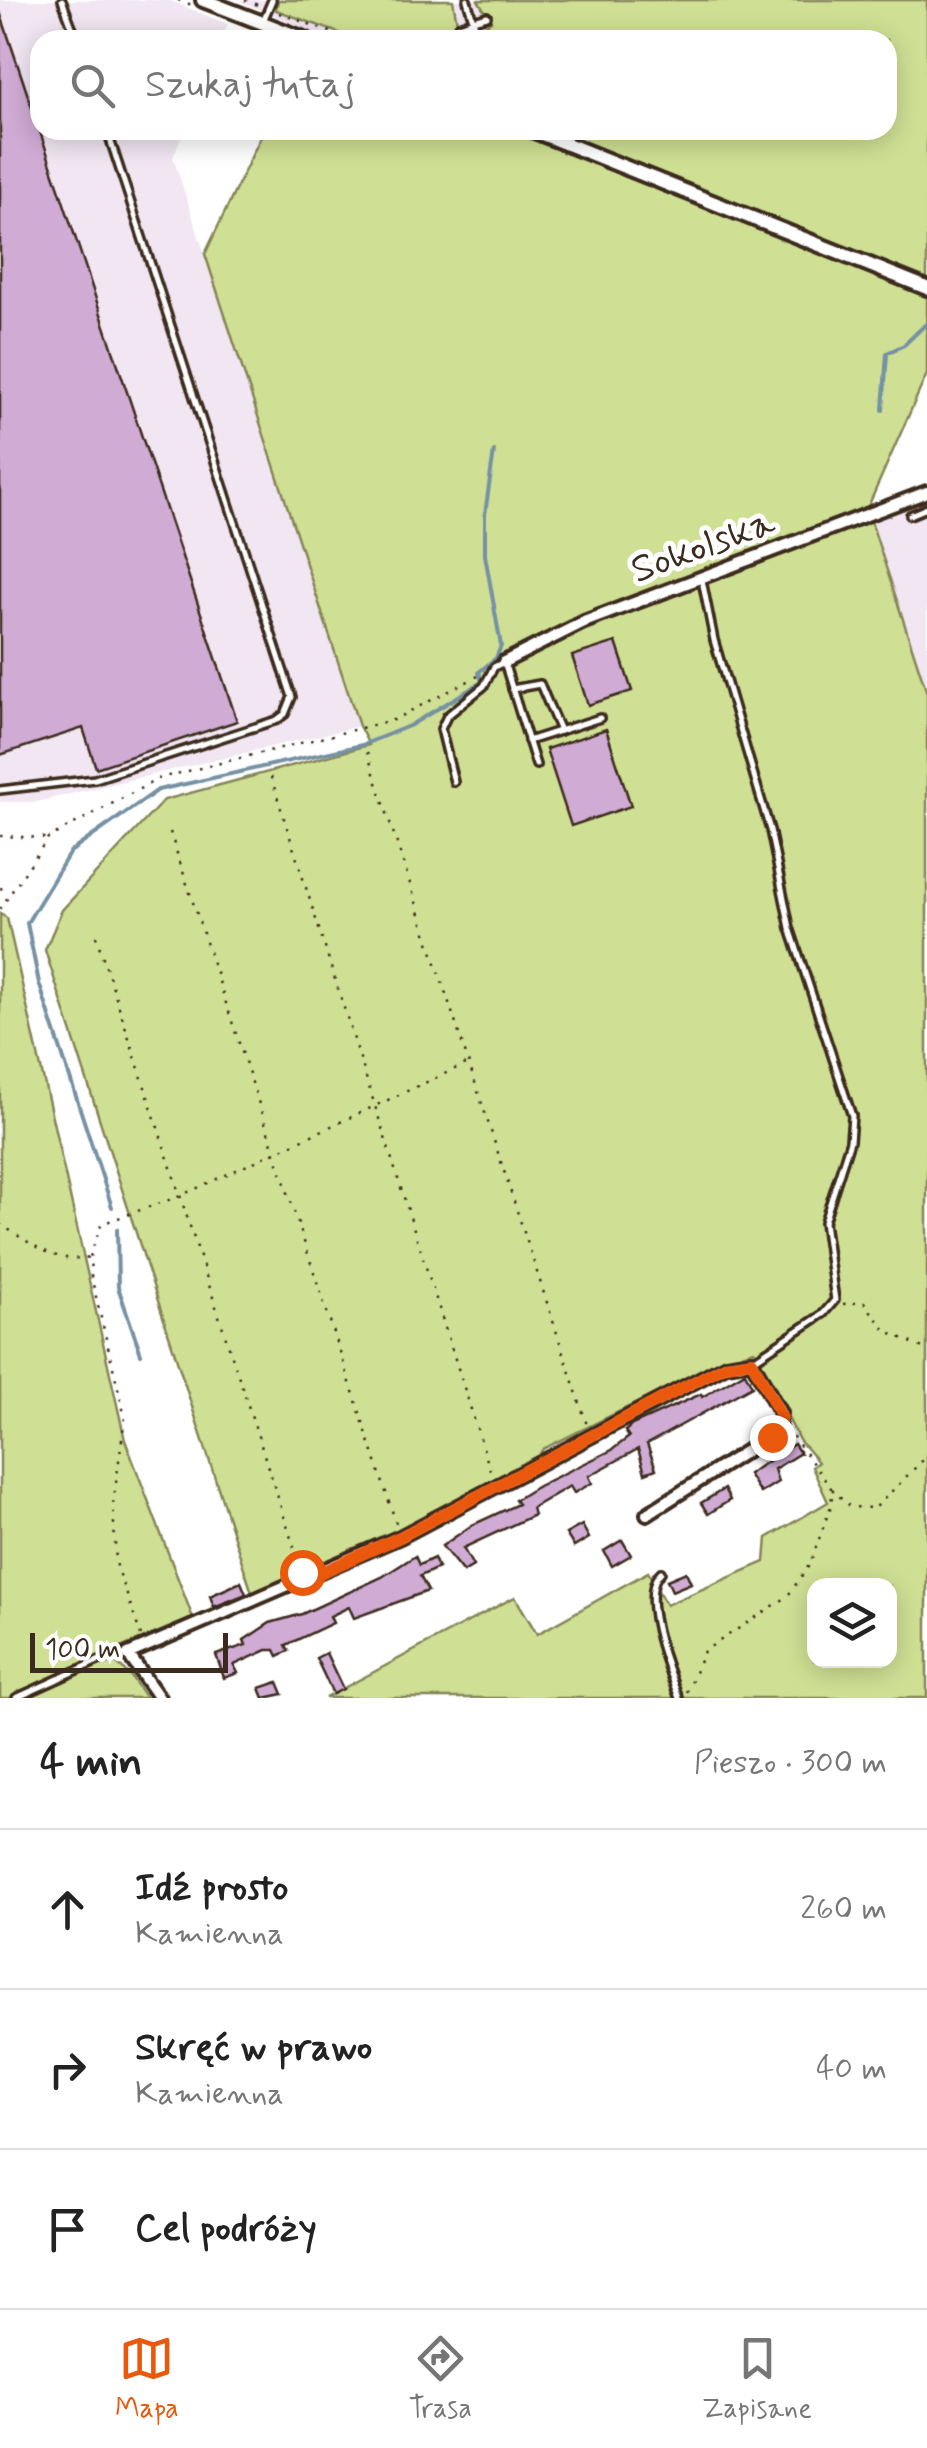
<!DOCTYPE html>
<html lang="pl">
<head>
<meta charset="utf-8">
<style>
	body { margin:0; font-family:Mynerve,sans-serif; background:#f6f6f6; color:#222 }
	.controls { position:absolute; right:30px; bottom:30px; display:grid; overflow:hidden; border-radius:20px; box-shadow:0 5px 25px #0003 }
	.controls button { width:90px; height:90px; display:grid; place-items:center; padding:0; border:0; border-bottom:2px solid #e0e0e0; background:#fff; color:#222; font:50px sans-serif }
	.scale { position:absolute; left:30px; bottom:25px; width:198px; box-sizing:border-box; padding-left:10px; border:5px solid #3b2a1e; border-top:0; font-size:28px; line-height:35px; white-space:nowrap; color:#3b2a1e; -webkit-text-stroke:8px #fff; paint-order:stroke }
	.stop { position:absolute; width:30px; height:30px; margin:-22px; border:8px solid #ea580c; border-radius:50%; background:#fff }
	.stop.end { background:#ea580c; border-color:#fff; box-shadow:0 2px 10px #0008 }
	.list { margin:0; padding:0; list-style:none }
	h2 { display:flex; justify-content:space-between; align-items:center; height:130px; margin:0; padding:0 40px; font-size:42px }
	h2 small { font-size:32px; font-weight:400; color:#767676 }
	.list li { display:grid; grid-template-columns:65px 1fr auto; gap:30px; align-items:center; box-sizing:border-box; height:160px; padding:0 40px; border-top:2px solid #e0e0e0 }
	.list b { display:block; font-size:38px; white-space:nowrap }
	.list p { margin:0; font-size:32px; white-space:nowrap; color:#767676 }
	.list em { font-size:32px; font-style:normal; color:#767676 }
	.icon { flex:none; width:55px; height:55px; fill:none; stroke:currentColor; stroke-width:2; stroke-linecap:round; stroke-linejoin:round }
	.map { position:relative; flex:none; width:927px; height:1698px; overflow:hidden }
	.search { position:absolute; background:#fff; box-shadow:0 5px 25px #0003; left:30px; right:30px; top:30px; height:110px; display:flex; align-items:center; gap:25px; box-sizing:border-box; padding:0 35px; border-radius:30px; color:#767676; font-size:38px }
	.sheet { height:610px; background:#fff }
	nav { display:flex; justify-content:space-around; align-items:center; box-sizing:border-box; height:140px; border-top:2px solid #e0e0e0; background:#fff; font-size:28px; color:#767676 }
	nav a { display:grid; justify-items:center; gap:5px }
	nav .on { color:#ea580c }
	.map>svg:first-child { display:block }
	.built { fill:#f1e6f2 }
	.green { fill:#cfe094; stroke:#858559; stroke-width:2.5; fill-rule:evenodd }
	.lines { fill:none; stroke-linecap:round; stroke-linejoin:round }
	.stream { stroke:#7691a4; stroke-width:4 }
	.building { fill:#d0abd4; stroke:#3b2a1e; stroke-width:2.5 }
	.service-casing { stroke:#3b2a1e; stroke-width:12 }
	.minor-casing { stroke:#3b2a1e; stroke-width:18 }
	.tertiary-casing { stroke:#3b2a1e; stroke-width:20 }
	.path { stroke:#3b2a1e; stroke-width:2.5; stroke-dasharray:2.5 8; stroke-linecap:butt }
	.service { stroke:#fff; stroke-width:5 }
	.minor { stroke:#fff; stroke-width:10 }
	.tertiary { stroke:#fff; stroke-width:12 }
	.route { stroke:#ea580c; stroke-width:12 }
	.labels { text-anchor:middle; stroke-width:10; stroke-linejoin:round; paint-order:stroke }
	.street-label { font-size:40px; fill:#3b2a1e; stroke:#fff }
</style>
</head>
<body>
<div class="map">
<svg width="927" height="1698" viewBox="0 0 927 1698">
	<rect width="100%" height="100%" fill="#fff"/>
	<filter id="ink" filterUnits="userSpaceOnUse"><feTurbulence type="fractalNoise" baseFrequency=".01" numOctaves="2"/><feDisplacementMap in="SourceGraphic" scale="20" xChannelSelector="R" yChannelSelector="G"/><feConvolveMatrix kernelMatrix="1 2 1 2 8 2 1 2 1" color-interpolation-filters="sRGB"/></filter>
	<g filter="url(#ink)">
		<g class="built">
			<path d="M0,0h168l60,24 -7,16h-181v90h144l-11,27 186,569 -323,76h-36z"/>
			<path d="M237,0h241l10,10 3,11 -6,19h-151z"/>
			<path d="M927,500v193l-54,-171z"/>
		</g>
		<g class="green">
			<path d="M278,0h175l6,34 7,6h-108l-82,-30z"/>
			<path d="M478,0h449v281l-374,-151h334v-90h-402l-1,-14 7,-5z"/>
			<path d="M264,130h245l418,167v77l-60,135 60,184v1005h-602l190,-101 22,37 111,-62 18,33 99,-43 2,-24 61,-36 -16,-35 6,-5 -19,-22 -45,-90 -30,10 -181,89 -5,7 -164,87 -122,50 -207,-643 17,-40 102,-110 205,-55 -10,-19 -154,-472zM814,1586h76v74h-76z"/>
			<path d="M0,914l7,4 118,522 68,178 -88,36 25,21 16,23h-146z"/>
		</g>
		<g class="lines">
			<g class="stream">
				<path d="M883,410l4,-57 17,-8 23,-22"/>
				<path d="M112,1207l-73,-224 -12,-60 43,-71 88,-62 204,-45 47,-19 73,-44 -3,-10 17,-14 5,-12 -16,-91v-41l9,-63"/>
				<path d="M117,1229l1,58 23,67"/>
			</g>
		</g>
		<g class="building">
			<path d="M0,12l237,709 -141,47 -13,-40 -83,27z"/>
			<path d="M616,642l16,49 -44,14 -16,-49z"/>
			<path d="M606,729l25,77 -60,20 -25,-77z"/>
			<path d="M745,1372l7,14 -105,58 9,25 -11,4 -7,-24 -49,27 3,7 -18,10 -4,-7 -38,22 2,7 -71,33 10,18 -10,6 -21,-26 30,-21 46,-21 -3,-4 23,-14 74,-36 17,-13 -4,-6 7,-6 69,-31 1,3z"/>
			<path d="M794,1444l6,9 -26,16 4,13 -18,11 -12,-19z"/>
			<path d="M724,1489l6,11 -22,14 -7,-11z"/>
			<path d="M582,1525l7,13 -15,9 -8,-13z"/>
			<path d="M622,1540l9,15 -19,11 -8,-15z"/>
			<path d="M415,1556l4,9 15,-7 4,10 -18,8 8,15 -74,27 -5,-11 -19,9 3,7 -47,22 3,6 -11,5 -3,-6h-8l-33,15 4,8 -14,5 -8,-23 30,-10 -2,-5 26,-17 32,-9 80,-37z"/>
			<path d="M686,1572l5,11 -19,8 -5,-11z"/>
			<path d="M241,1582l5,12 -32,13 -4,-11z"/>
			<path d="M326,1653l17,36 -10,5 -17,-36z"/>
			<path d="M278,1682l5,12 -19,4 -4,-10z"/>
		</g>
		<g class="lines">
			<g class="service-casing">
				<g id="service">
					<path d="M62,0l15,40"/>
					<path d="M467,0l12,40"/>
					<path d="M473,20l14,-4"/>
					<path d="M263,21l9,-21"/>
					<path d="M459,26l14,-5"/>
					<path d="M910,515l17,-7"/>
					<path d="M702,580l12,60 56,190 20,98 62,188 -2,25 -26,81 11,78 -12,14 -71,47"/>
					<path d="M512,689l28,-5 20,47"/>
					<path d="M528,741l72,-23"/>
					<path d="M454,782l-13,-53 6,-13 37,-30 10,-19 10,-5 32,103"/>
					<path d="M0,790l95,-11 182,-59 8,-6 7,-17 -185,-567"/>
					<path d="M661,1572c-24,21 8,100 18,126"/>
					<path d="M16,1698l84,-38 28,-6"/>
				</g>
			</g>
			<g class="minor-casing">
				<g id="minor">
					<path d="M504,662l80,-40 343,-130"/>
					<path d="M159,1698l-31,-44 272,-117 326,-172 26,-4 28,52 -2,18 -131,83"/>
				</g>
			</g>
			<g class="tertiary-casing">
				<g id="tertiary">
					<path d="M203,0l104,40"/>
					<path d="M532,130l395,158"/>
				</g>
			</g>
			<g class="path">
				<path d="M178,0l14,5"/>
				<path d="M245,0l13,5"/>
				<path d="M279,13l73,27"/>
				<path d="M367,752l220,673"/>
				<path d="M271,777l221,699"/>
				<path d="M170,832l227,694"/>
				<path d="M0,836l46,2"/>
				<path d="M0,888l9,3"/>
				<path d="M0,909l48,-71 112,-60 233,-58 85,-44"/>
				<path d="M96,936l205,633"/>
				<path d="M0,1224c26,16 57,42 89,33"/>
				<path d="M843,1304l21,-2 21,28 42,20"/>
				<path d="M832,1489l18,18 25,1 52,-52"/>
				<path d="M141,1636l-25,-73 -3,-58 12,-88 -34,-141 -1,-19 11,-33 79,-28 288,-133"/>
				<path d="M687,1692l17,-41 83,-54 23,-33 22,-61 -1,-15 -40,-54"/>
			</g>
			<use href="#service" class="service"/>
			<use href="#minor" class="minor"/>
			<use href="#tertiary" class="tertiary"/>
		</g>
	</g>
	<g class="lines" filter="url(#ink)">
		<path class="route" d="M302,1572l3,8 95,-43 326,-172 26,-4 30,57 -10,19"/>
	</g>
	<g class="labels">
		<g class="street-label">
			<text transform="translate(702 544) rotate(-20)" y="14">Sokolska</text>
		</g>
	</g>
</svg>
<div class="controls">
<button><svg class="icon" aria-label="layers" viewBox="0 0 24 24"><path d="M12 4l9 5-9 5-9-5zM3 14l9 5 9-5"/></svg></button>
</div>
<div class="scale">100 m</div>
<div class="stop" style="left:302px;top:1572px"></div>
<div class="stop end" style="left:772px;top:1437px"></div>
<div class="search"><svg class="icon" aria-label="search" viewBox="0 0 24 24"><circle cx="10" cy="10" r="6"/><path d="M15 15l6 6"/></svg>Szukaj tutaj</div>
</div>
<section class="sheet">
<h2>4 min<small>Pieszo · 300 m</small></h2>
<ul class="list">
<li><svg class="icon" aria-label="ahead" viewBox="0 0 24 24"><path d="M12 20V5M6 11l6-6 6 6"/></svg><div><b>Idź prosto</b><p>Kamienna</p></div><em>260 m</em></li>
<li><svg class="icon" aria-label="right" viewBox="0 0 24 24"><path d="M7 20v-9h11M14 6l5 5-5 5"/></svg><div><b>Skręć w prawo</b><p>Kamienna</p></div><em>40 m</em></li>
<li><svg class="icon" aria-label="arrive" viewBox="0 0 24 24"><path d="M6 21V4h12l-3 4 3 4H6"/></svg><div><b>Cel podróży</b></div></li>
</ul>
</section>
<nav>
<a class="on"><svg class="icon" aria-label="map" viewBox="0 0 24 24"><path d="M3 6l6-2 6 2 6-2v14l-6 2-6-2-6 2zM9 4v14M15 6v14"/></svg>Mapa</a>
<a><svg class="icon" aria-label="directions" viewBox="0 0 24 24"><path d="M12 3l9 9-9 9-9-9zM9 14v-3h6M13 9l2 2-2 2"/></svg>Trasa</a>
<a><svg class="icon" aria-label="saved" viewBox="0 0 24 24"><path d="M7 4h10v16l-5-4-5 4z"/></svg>Zapisane</a>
</nav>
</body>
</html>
